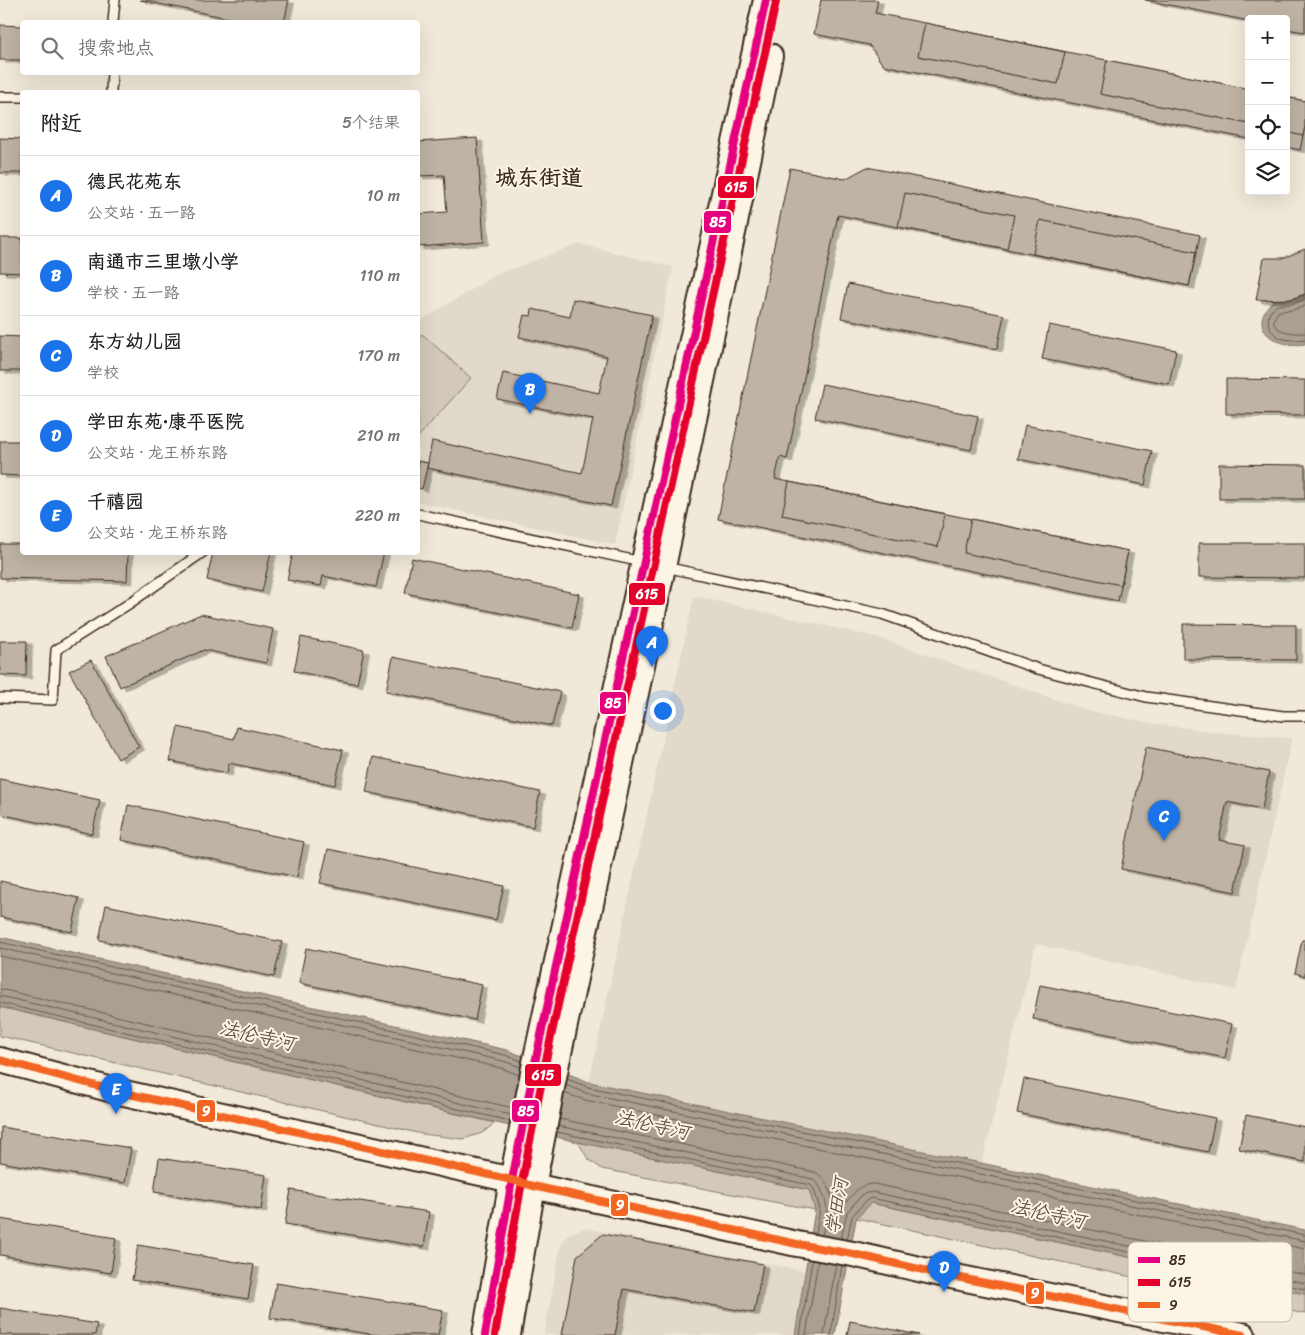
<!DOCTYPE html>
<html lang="zh">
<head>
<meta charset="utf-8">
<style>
	body { margin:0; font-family:Sriracha,"LXGW WenKai TC",sans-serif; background:#f2f2f2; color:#202124 }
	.controls { position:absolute; right:15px; top:15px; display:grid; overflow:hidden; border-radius:5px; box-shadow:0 5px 20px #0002 }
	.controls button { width:45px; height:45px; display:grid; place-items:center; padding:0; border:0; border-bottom:1px solid #e0e0e0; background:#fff; color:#202124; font:25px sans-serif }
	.you { position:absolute; left:662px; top:710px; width:18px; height:18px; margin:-12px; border:4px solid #fff; border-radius:50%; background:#1a73e8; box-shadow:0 0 0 8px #1a73e833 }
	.badge { display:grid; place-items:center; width:32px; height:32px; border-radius:50%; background:#1a73e8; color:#fff; font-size:16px; font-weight:700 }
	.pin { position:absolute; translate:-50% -41px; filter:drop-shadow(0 1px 2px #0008) }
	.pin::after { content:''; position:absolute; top:26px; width:18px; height:15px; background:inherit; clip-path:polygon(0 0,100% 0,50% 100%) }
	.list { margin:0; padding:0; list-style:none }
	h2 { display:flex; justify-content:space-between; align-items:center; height:65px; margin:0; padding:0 20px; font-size:21px }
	h2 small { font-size:16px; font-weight:400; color:#757577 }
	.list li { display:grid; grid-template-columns:32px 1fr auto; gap:15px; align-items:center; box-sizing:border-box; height:80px; padding:0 20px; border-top:1px solid #e0e0e0 }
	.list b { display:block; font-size:19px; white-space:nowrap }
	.list p { margin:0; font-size:16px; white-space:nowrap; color:#757577 }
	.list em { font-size:16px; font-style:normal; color:#757577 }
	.icon { flex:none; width:28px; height:28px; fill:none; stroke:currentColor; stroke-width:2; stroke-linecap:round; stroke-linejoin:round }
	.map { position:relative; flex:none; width:1305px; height:1335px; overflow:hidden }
	.search { position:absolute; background:#fff; box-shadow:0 5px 20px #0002; left:20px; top:20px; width:400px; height:55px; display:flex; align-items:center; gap:12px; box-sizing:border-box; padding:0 18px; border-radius:5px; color:#757577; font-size:19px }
	.panel { position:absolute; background:#fff; box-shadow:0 5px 20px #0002; left:20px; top:90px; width:400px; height:465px; border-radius:5px }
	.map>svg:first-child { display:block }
	.built { fill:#e1d9c9 }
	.green { fill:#d2c9ba; stroke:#867a6c }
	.water { fill:#aaa091; stroke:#7e7163 }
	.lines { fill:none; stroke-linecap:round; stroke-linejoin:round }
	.shore { stroke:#67594c; stroke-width:1 }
	.building { fill:#beb3a4; stroke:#3b2a1e; filter:url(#shadow) }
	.lane-casing { stroke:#3b2a1e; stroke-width:12 }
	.secondary-casing { stroke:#3b2a1e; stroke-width:28 }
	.lane { stroke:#fcf5e5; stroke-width:9 }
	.secondary { stroke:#fcf5e5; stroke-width:24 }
	.bus-1-casing { stroke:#fcf5e5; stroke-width:11 }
	.bus-2-casing { stroke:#fcf5e5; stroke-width:11 }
	.bus-3-casing { stroke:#fcf5e5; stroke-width:11 }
	.bus-1 { stroke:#e5007d; stroke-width:8 }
	.bus-2 { stroke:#e4002b; stroke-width:8 }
	.bus-3 { stroke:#f26522; stroke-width:8 }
	.labels { text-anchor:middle; stroke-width:4; stroke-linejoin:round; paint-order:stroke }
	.water-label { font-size:19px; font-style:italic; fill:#625346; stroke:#fcf5e5 }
	.district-label { font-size:22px; font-weight:bold; fill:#3b2a1e; stroke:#fcf5e5 }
	.key { fill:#fcf5e5; stroke:#c2b8a9; stroke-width:1 }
	.key-label { font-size:14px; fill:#3b2a1e }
	.line-badge { stroke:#fcf5e5; stroke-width:2 }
	.badge-label { font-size:14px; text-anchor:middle; font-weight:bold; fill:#fff }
</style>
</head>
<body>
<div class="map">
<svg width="1305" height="1335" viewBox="0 0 1305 1335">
	<defs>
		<filter id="shadow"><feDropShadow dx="5.5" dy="3" stdDeviation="0" flood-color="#0004"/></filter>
	</defs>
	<rect width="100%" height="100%" fill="#f0e9d9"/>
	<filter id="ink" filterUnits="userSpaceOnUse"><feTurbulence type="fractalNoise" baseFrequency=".02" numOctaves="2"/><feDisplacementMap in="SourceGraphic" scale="10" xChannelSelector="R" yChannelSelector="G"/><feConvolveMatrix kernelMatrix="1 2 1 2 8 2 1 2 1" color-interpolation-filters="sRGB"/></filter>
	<g filter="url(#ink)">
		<g class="built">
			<path d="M580,244l93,23 -58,278 -197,-43v-177l4,-5 75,-46z"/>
			<path d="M694,596l185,42 210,73 67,13 70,9 66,5 -56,252 -200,-46 -54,219 -393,-81z"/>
			<path d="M584,1228l221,43 -10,64h-251l17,-91 7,-10z"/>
		</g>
		<g class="green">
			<path d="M422,334l49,44 -53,59v-99z"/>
			<path d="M0,1007l495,116 -13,10 -19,6 -41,-5 -422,-98z"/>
			<path d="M578,1142l232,48 5,20 -213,-41 -14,-10z"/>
			<path d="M870,1203l435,91v20l-449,-96z"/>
		</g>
		<g class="water">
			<path d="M1305,294v50c-31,5 -61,-18 -30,-45h16z"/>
			<path d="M0,937l507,113 82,32 716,148v64l-434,-91 -15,16 -21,116h-40l20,-125 -6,-20 -231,-48 -578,-135z"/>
		</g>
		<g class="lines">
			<g class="shore">
				<path d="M1305,300c-5,1 -10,4 -15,4 -6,1 -11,-1 -15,3 -12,9 -7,26 6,31 8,3 16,2 24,1"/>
				<path d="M1305,306l-12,4 -14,1c-17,20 13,23 26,22"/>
				<path d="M0,942l505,113 17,6"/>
				<path d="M0,948l503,113 18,6"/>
				<path d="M0,956l501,112 18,7"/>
				<path d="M0,989l513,119"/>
				<path d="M0,996l511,119"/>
				<path d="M0,1003l510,118"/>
				<path d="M567,1079l21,8 717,148"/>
				<path d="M566,1085l20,8 719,148"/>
				<path d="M564,1093l21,7 720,149"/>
				<path d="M559,1119l256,53c14,7 17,25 19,38l2,2c13,-9 19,-29 38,-28l431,91"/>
				<path d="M558,1126l255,53c8,5 14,23 14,32 -1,8 -3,16 -5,24"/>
				<path d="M557,1132l254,53 3,4 6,20 -4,25"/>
				<path d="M841,1239l6,-27 16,-18 9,-2 433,91"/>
				<path d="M847,1240l5,-24 15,-16 4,-2 434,91"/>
				<path d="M800,1335l12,-75"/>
				<path d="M806,1335l12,-74"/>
				<path d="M824,1335l12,-71"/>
				<path d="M831,1335l11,-70"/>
			</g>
		</g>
		<g class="building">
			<path d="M140,0h149l-5,22h-37z"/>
			<path d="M821,0h57l-3,13 374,76v50l-366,-74 -14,-20 -55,-11z"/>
			<path d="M1145,0h160v32l-19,-3v-10h-37v2z"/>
			<path d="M925,23l140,29 -7,32 -140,-28z"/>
			<path d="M0,25l22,1v34h-22z"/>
			<path d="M1107,60l142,29v35l-149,-30z"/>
			<path d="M1286,97l19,4v25l-5,24 -14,-3z"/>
			<path d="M1286,97l19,4v25l-2,10 -17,-4z"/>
			<path d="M0,138l22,1v34h-22z"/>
			<path d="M477,138l7,104 -66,5v-33l29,-2 -3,-37 -26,1v-34z"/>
			<path d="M867,167l333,68 -11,51 -351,-71 -51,244 -7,-2 -5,22 353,72 -10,50 -400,-82 72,-351 55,11z"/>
			<path d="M905,193l109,22 -7,34 -109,-22z"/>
			<path d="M1040,220l156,32 -7,34 -156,-32z"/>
			<path d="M0,238h22v35l-22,-1z"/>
			<path d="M1305,249v45l-14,5 -35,1 8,-42h19z"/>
			<path d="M848,284l156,31 -7,34 -156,-31z"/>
			<path d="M573,299l79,16 -41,191 -184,-38 5,-27 150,32 11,-54 -96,-20 6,-26 96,20 8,-37 -88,-19 5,-22 7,1 1,-7 38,8z"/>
			<path d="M1049,325l127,25 -7,34 -127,-25z"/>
			<path d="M0,336l22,1v34h-22z"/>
			<path d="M1226,379l79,1v35l-79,-1z"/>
			<path d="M822,384l156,32 -7,34 -156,-32z"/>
			<path d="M1025,425l127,26 -7,34 -127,-26z"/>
			<path d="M0,441h22v35l-22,-1z"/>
			<path d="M418,461l10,2 -6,26 -4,-1z"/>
			<path d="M1219,464l86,1v34h-86z"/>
			<path d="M789,482l156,32 -7,33 -156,-32z"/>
			<path d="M971,519l157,32 -7,34 -157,-32z"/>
			<path d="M1199,543h106v35l-106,-1z"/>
			<path d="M0,544h22v8h106l-1,29 -127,-3z"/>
			<path d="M213,552h58l-9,40 -55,-12z"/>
			<path d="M293,552h91l-8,35 -53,-11 -2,10 -34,-6z"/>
			<path d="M412,558l167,36 -7,34 -167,-35z"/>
			<path d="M201,614l72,15 -7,34 -62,-13 -84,37 -14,-31z"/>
			<path d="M1183,624l113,1v35l-113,-1z"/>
			<path d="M301,637l63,13 -7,34 -63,-13z"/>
			<path d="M0,641h27l-1,35 -26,-1z"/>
			<path d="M393,657l167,35 -8,34 -166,-35z"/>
			<path d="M91,660l48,87 -21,12 -49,-88z"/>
			<path d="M178,727l56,12 3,-12 106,23 -8,35 -106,-22 -2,10 -57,-12z"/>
			<path d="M1146,747l123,25 -7,37 -35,-7 -8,38 26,5 -10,47 -114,-23z"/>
			<path d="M373,757l167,35 -7,35 -167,-35z"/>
			<path d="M0,779l100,21 -8,34 -92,-20z"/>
			<path d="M128,805l176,37 -7,35 -176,-37z"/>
			<path d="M328,849l176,37 -8,34 -176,-37z"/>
			<path d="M0,881l79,17 -7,34 -72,-15z"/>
			<path d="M106,905l176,37 -8,35 -175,-37z"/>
			<path d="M1302,940h3v36l-10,-3z"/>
			<path d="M306,948l176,37 -7,35 -176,-37z"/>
			<path d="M1040,985l192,39 -7,34 -192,-39z"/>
			<path d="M1024,1079l191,39 -7,34 -191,-39z"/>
			<path d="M1246,1115l59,12v35l-66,-13z"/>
			<path d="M1,1127l130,21 -6,35 -125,-21z"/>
			<path d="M159,1158l107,17 -5,35 -107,-18z"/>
			<path d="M291,1190l138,22 -5,35 -139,-23z"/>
			<path d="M0,1219l116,19 -5,35 -111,-18z"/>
			<path d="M603,1234l160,30 -9,49 -130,-24 -9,46h-53l15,-79z"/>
			<path d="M138,1245l116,20 -6,34 -116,-19z"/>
			<path d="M276,1283l167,27 -5,25h-62l-106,-17z"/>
			<path d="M0,1308l97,16 -2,11h-95z"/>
			<path d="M850,1321l69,14h-72z"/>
		</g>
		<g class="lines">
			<g class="lane-casing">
				<g id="lane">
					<path d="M113,22l2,-22"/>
					<path d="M111,92l1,-20"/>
					<path d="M0,97h22"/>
					<path d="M418,514l224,48"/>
					<path d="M665,567l217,47 156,55 108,28 137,19h22"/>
					<path d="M0,698l53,2 3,-50 71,-45 76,-53"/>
				</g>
			</g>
			<g class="secondary-casing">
				<g id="secondary">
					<path d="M0,1060l120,32 392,88 21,6 264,58 56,10 88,20 302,61"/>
					<path d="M485,1335l27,-155 24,-122 230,-1058"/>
					<path d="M508,1335l25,-149 23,-119 107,-500 107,-511"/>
				</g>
			</g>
			<use href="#lane" class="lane"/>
			<use href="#secondary" class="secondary"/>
			<g class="bus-1-casing">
				<path id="bus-1" d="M485,1335l27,-155 24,-122 230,-1058"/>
			</g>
			<g class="bus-2-casing">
				<path id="bus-2" d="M495,1335l27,-153 24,-122 230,-1058"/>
			</g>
			<g class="bus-3-casing">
				<path id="bus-3" d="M0,1060l120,32 392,88 21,6 264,58 56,10 88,20 302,61"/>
			</g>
			<use href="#bus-1" class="bus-1"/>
			<use href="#bus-2" class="bus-2"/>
			<use href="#bus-3" class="bus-3"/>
		</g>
	</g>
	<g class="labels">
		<g class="water-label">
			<text transform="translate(257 1035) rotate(13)" y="7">法伦寺河</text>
			<text transform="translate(652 1124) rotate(13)" y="7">法伦寺河</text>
			<text transform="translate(836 1206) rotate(-80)" y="7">学田河</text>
			<text transform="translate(1048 1213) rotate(13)" y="7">法伦寺河</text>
		</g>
		<g class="district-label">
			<text x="539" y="185">城东街道</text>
		</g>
	</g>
	<rect x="1128" y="1242" width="164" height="80" rx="8" class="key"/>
	<rect x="1138" y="1257" width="22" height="6" fill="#e5007d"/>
	<rect x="1138" y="1279" width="22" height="7" fill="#e4002b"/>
	<rect x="1138" y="1302" width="22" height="6" fill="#f26522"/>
	<g class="key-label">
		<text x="1169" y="1265">85</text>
		<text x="1169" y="1287">615</text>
		<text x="1169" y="1310">9</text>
	</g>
	<g class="line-badge">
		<rect x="717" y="175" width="38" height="24" rx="5" fill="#e4002b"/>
		<rect x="703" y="210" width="29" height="24" rx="5" fill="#e5007d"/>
		<rect x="628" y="582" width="38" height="24" rx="5" fill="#e4002b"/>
		<rect x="599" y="691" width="28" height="24" rx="5" fill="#e5007d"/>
		<rect x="524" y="1063" width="38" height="24" rx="5" fill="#e4002b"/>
		<rect x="511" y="1099" width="29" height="24" rx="5" fill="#e5007d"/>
		<rect x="196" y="1099" width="20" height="24" rx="5" fill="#f26522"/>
		<rect x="610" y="1193" width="19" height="24" rx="5" fill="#f26522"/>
		<rect x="1025" y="1281" width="20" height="24" rx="5" fill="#f26522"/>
	</g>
	<g class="badge-label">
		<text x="736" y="192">615</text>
		<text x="718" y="227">85</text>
		<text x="647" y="599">615</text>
		<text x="613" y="708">85</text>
		<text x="543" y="1080">615</text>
		<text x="526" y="1116">85</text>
		<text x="206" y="1116">9</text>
		<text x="620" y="1210">9</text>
		<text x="1035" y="1298">9</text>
	</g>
</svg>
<div class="controls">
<button>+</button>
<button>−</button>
<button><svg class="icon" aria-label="locate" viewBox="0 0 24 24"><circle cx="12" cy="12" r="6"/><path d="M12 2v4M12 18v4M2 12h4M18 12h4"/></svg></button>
<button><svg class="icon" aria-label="layers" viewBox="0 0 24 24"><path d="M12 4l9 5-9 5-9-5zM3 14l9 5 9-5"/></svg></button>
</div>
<div class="you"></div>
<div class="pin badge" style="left:652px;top:667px">A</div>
<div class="pin badge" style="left:530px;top:414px">B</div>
<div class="pin badge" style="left:1164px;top:841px">C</div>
<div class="pin badge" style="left:944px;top:1292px">D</div>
<div class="pin badge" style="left:116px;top:1114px">E</div>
<div class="search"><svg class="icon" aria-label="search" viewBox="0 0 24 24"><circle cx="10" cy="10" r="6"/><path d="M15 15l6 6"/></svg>搜索地点</div>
<section class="panel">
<h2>附近<small>5个结果</small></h2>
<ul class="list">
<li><span class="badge">A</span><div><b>德民花苑东</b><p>公交站 · 五一路</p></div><em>10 m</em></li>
<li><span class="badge">B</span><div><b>南通市三里墩小学</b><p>学校 · 五一路</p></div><em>110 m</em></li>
<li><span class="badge">C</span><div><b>东方幼儿园</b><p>学校</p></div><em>170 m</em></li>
<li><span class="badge">D</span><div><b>学田东苑·康平医院</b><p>公交站 · 龙王桥东路</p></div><em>210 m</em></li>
<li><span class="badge">E</span><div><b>千禧园</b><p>公交站 · 龙王桥东路</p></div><em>220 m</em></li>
</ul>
</section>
</div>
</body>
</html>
